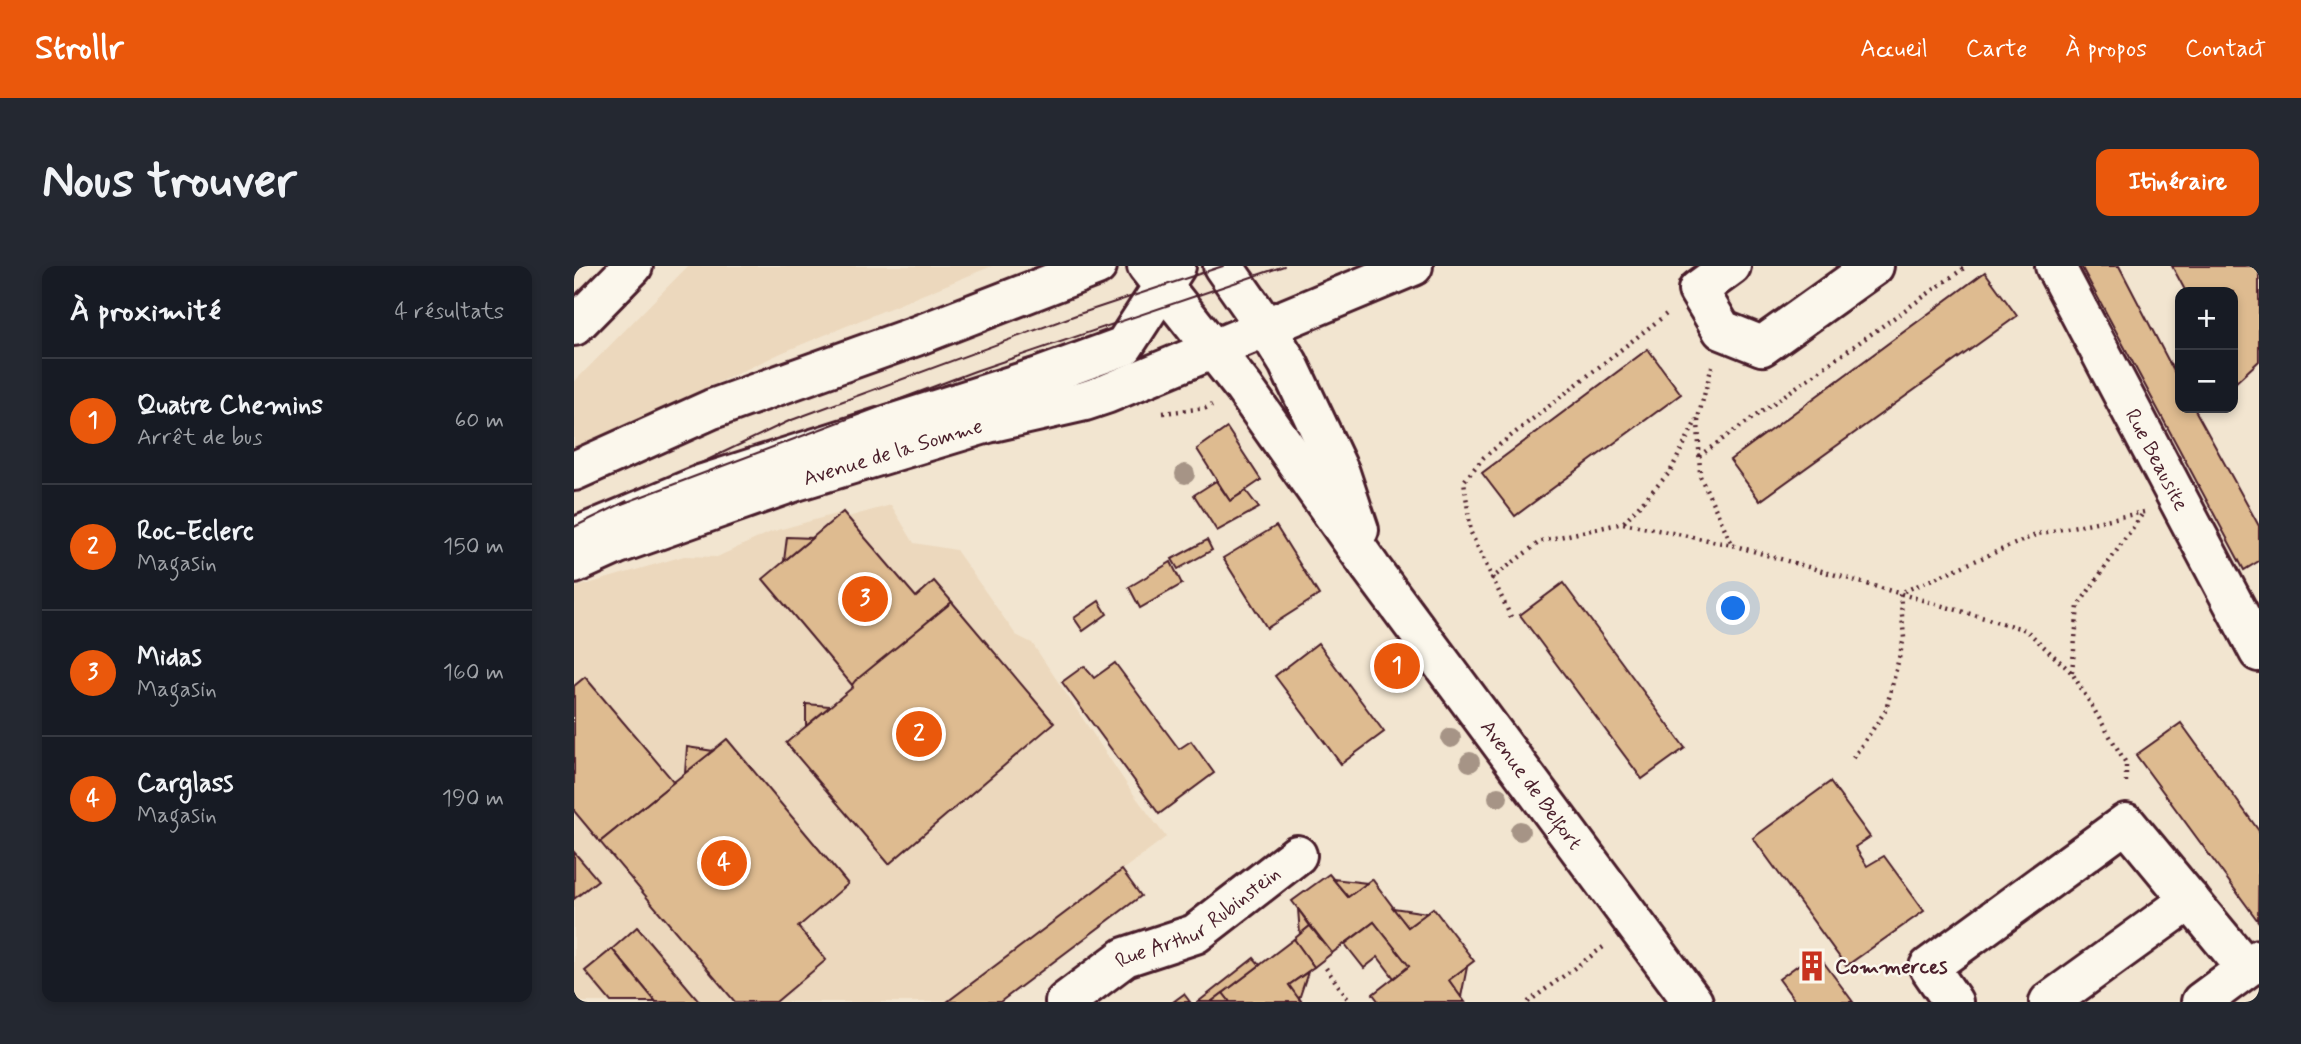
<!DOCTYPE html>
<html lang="fr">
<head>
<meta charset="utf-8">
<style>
	body { margin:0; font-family:Mynerve,sans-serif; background:#242831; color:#f1f3f6 }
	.controls { position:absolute; right:21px; top:21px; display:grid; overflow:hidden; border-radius:14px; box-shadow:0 4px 10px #0003 }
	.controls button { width:63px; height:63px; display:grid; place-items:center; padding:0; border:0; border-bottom:2px solid #363941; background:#171b24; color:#f1f3f6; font:35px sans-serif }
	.you { position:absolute; left:1160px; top:343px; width:24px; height:24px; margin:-18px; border:5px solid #fff; border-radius:50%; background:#1a73e8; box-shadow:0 0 0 10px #1a73e833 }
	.badge { display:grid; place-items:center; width:46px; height:46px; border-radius:50%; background:#ea580c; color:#fff; font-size:23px; font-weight:700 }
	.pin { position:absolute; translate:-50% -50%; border:4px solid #fff; box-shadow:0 2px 7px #0006 }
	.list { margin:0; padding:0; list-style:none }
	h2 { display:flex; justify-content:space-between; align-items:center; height:91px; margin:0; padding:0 28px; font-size:30px }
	h2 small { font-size:23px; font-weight:400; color:#9ea1a6 }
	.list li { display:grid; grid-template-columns:46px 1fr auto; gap:21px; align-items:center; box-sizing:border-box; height:126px; padding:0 28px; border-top:2px solid #363941 }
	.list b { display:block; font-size:26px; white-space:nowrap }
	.list p { margin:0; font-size:23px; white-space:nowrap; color:#9ea1a6 }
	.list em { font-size:23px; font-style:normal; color:#9ea1a6 }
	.map { position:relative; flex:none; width:1685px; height:736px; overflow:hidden; border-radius:14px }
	header { display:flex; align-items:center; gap:42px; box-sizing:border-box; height:98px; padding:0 35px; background:#ea580c; color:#fff }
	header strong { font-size:33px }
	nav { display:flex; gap:38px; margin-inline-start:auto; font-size:24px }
	.intro { display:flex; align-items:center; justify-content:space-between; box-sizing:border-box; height:168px; padding:0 42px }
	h1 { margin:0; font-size:49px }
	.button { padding:18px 32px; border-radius:14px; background:#ea580c; color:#fff; font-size:24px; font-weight:700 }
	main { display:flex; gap:42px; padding:0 42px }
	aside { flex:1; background:#171b24; border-radius:14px; box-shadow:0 4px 10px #0003 }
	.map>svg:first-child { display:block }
	.built { fill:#ecd8bd }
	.building { fill:#debb90; stroke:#4a1f2b; stroke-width:2 }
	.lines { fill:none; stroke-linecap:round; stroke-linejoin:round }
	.minor-casing { stroke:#4a1f2b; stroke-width:44 }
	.major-casing { stroke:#4a1f2b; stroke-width:44 }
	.path { stroke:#4a1f2b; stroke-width:4.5; stroke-dasharray:2 5; stroke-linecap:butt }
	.minor { stroke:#fbf7ec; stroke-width:38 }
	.major { stroke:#fbf7ec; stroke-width:38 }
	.tram { stroke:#4a1f2b; stroke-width:2 }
	.tree { fill:#a69486 }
	.labels { text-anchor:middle; stroke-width:5; stroke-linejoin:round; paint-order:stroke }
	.street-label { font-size:21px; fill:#4a1f2b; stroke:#fbf7ec }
	.poi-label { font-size:21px; font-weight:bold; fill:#4a1f2b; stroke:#fbf7ec; text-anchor:start }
</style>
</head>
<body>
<header>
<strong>Strollr</strong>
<nav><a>Accueil</a><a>Carte</a><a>À propos</a><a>Contact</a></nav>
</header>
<div class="intro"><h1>Nous trouver</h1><a class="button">Itinéraire</a></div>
<main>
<aside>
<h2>À proximité<small>4 résultats</small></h2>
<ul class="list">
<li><span class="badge">1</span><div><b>Quatre Chemins</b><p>Arrêt de bus</p></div><em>60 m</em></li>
<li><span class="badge">2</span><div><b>Roc-Eclerc</b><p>Magasin</p></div><em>150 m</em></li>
<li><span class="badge">3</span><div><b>Midas</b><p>Magasin</p></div><em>160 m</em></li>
<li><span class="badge">4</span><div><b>Carglass</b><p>Magasin</p></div><em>190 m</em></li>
</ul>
</aside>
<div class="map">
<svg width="1685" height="736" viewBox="0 0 1685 736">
	<rect width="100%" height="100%" fill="#f2e5d0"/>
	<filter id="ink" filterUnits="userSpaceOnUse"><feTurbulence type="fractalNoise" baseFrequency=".0143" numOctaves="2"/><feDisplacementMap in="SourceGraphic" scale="14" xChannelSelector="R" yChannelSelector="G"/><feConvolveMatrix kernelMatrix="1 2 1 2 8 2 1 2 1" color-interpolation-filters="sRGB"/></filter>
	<g filter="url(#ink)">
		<g class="built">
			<path d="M114,0h304l-211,87 -207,97v-68z"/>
			<path d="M317,239l23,38 42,7 60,85 16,8 100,149 34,45 -219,165h-373v-414l110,-32 33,1 54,-25 72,-20 5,5z"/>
		</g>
		<g class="building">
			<path d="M1507,0h38l61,117v25h14l65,118v35l-15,9z"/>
			<path d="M1598,0h87v95l-26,24v-93h-47z"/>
			<path d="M1411,6l32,44 -257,185 -30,-41z"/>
			<path d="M1074,83l33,45 -166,122 -33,-43z"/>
			<path d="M653,162l34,52 -31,21 -33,-52z"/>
			<path d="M642,215l14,20 16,-10 13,17 -42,23 -23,-36z"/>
			<path d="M269,246l73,85 18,-16 18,21 -100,83 -89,-106z"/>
			<path d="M702,260l43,69 -52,33 -44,-70z"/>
			<path d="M213,271l25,1 -28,23z"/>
			<path d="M633,274l5,10 -34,19 -6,-10z"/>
			<path d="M597,296l11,22 -42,24 -11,-21z"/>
			<path d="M989,317l122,165 -43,31 -122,-164z"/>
			<path d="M525,335l8,13 -24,17 -9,-13z"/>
			<path d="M378,336l102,121 -165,141 -103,-121 67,-56 -1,-2 3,-4z"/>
			<path d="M744,377l66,89 -43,32 -66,-88z"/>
			<path d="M541,397l64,86 12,-8 23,32 -55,41 -97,-132 22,-16 10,12z"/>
			<path d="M11,411l89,105 -74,60 -26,-31v-125z"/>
			<path d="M232,438l24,2 -24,20z"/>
			<path d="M1607,457l78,108 -1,90 -122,-166z"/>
			<path d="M153,473l121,145 -50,43 28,33 -50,42h-41l-135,-160z"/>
			<path d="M113,481l26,4 -28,22z"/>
			<path d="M1256,516l40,55 -15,10 12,19 17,-10 40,55 -78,55 -93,-128z"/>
			<path d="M0,586l24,28 -24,19z"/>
			<path d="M548,604l19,26 -141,106h-53z"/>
			<path d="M755,608l19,23 24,-18 36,48 25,-19 41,53 -25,19 16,22h-86l-6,-8 36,-28 -35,-44 -42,31 -40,-52z"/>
			<path d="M759,613l34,4 -19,14z"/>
			<path d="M819,642l34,5 -19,14z"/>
			<path d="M724,643l12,17 -10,8z"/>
			<path d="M800,656l35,44 -15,12 -16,-21 -14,11 -19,-24z"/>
			<path d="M736,660l22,27 -18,14 -20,-28z"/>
			<path d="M63,661l63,75h-44l-44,-53z"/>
			<path d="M720,673l20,28 -25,18 13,17h-72l-7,-9z"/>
			<path d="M38,683l44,53h-45l-26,-31z"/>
			<path d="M1242,686l37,50h-57l-17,-23z"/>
			<path d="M680,692l6,7 -49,37h-13z"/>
			<path d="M893,701l-6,30 -12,-17z"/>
			<path d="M734,706l-9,27 -10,-14z"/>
			<path d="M649,727l7,9h-19z"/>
			<path d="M610,728l6,8h-17z"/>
		</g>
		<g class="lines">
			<g class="minor-casing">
				<g id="minor">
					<path d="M1157,0l-33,24 24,40 40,16 112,-80"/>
					<path id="s1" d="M1481,0l204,386"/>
					<path d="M0,60l59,-60"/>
					<path d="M0,272l129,-54 339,-108 82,-30 52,-80"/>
					<path id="s2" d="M491,736l60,-45 70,-23 102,-79"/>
					<path d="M1379,736l-24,-35 197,-144 120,145"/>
					<path d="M1475,736l141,-102"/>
					<path d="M1627,736l58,-43"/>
				</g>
			</g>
			<g class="major-casing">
				<g id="major">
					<path id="s3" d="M573,0l97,122 127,180 322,434"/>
					<path d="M649,0l42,60 23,37 52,110 19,57"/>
					<path d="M0,205l138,-62 204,-73 181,-70"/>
					<path id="s4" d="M0,298l44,-20 178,-63 192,-58 97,-22 21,-7 307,-128"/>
				</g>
			</g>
			<g class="path">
				<path d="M1138,100l-14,52 2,58 32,68"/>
				<path d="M589,147l43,-5 6,-3"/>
				<path d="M1125,190l268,-190"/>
				<path d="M1050,256l46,-50 27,-53"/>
				<path d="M917,313l50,-38 82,-18 109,22 294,85 46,43 54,90v24"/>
				<path d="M937,351l-40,-84 -7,-52 20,-24 185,-145"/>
				<path d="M1498,406l6,-66 65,-93"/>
				<path d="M1279,492l33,-48 18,-72 -4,-45 138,-59 106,-22"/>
				<path d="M752,702l24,34"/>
				<path d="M954,736l78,-57"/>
			</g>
			<use href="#minor" class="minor"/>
			<use href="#major" class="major"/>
			<g class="tram">
				<path d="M125,198l90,-43 290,-107 144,-48"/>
				<path d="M45,239l356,-134 309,-105"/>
				<path d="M0,261l53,-26"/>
			</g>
		</g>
		<g class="tree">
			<circle cx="611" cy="208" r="10"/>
			<circle cx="877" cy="472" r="10"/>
			<circle cx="896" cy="496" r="10"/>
			<circle cx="924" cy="531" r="10"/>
			<circle cx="946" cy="565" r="10"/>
		</g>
	</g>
	<defs>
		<g id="building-bare" transform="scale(2.415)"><path d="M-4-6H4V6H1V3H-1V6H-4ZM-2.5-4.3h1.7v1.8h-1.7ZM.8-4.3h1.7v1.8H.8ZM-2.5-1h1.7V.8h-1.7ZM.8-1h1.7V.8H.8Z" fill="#c8321e" stroke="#fbf7ec" stroke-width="2.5" paint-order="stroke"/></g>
	</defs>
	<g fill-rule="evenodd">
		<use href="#building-bare" x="1238" y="700"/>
	</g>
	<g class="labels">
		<g class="street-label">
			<text dy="7" stroke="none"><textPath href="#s4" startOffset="338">Avenue de la Somme</textPath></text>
			<text dy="7" stroke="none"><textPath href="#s1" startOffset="219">Rue Beausite</textPath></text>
			<text dy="7" stroke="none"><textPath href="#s3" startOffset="646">Avenue de Belfort</textPath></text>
			<text dy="7" stroke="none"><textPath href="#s2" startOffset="159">Rue Arthur Rubinstein</textPath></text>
		</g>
		<g class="poi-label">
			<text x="1261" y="707">Commerces</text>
		</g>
	</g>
</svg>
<div class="controls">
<button>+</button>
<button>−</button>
</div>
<div class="you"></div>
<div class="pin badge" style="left:823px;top:400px">1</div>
<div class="pin badge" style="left:345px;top:468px">2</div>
<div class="pin badge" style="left:291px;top:333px">3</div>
<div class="pin badge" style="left:150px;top:597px">4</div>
</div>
</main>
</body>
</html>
